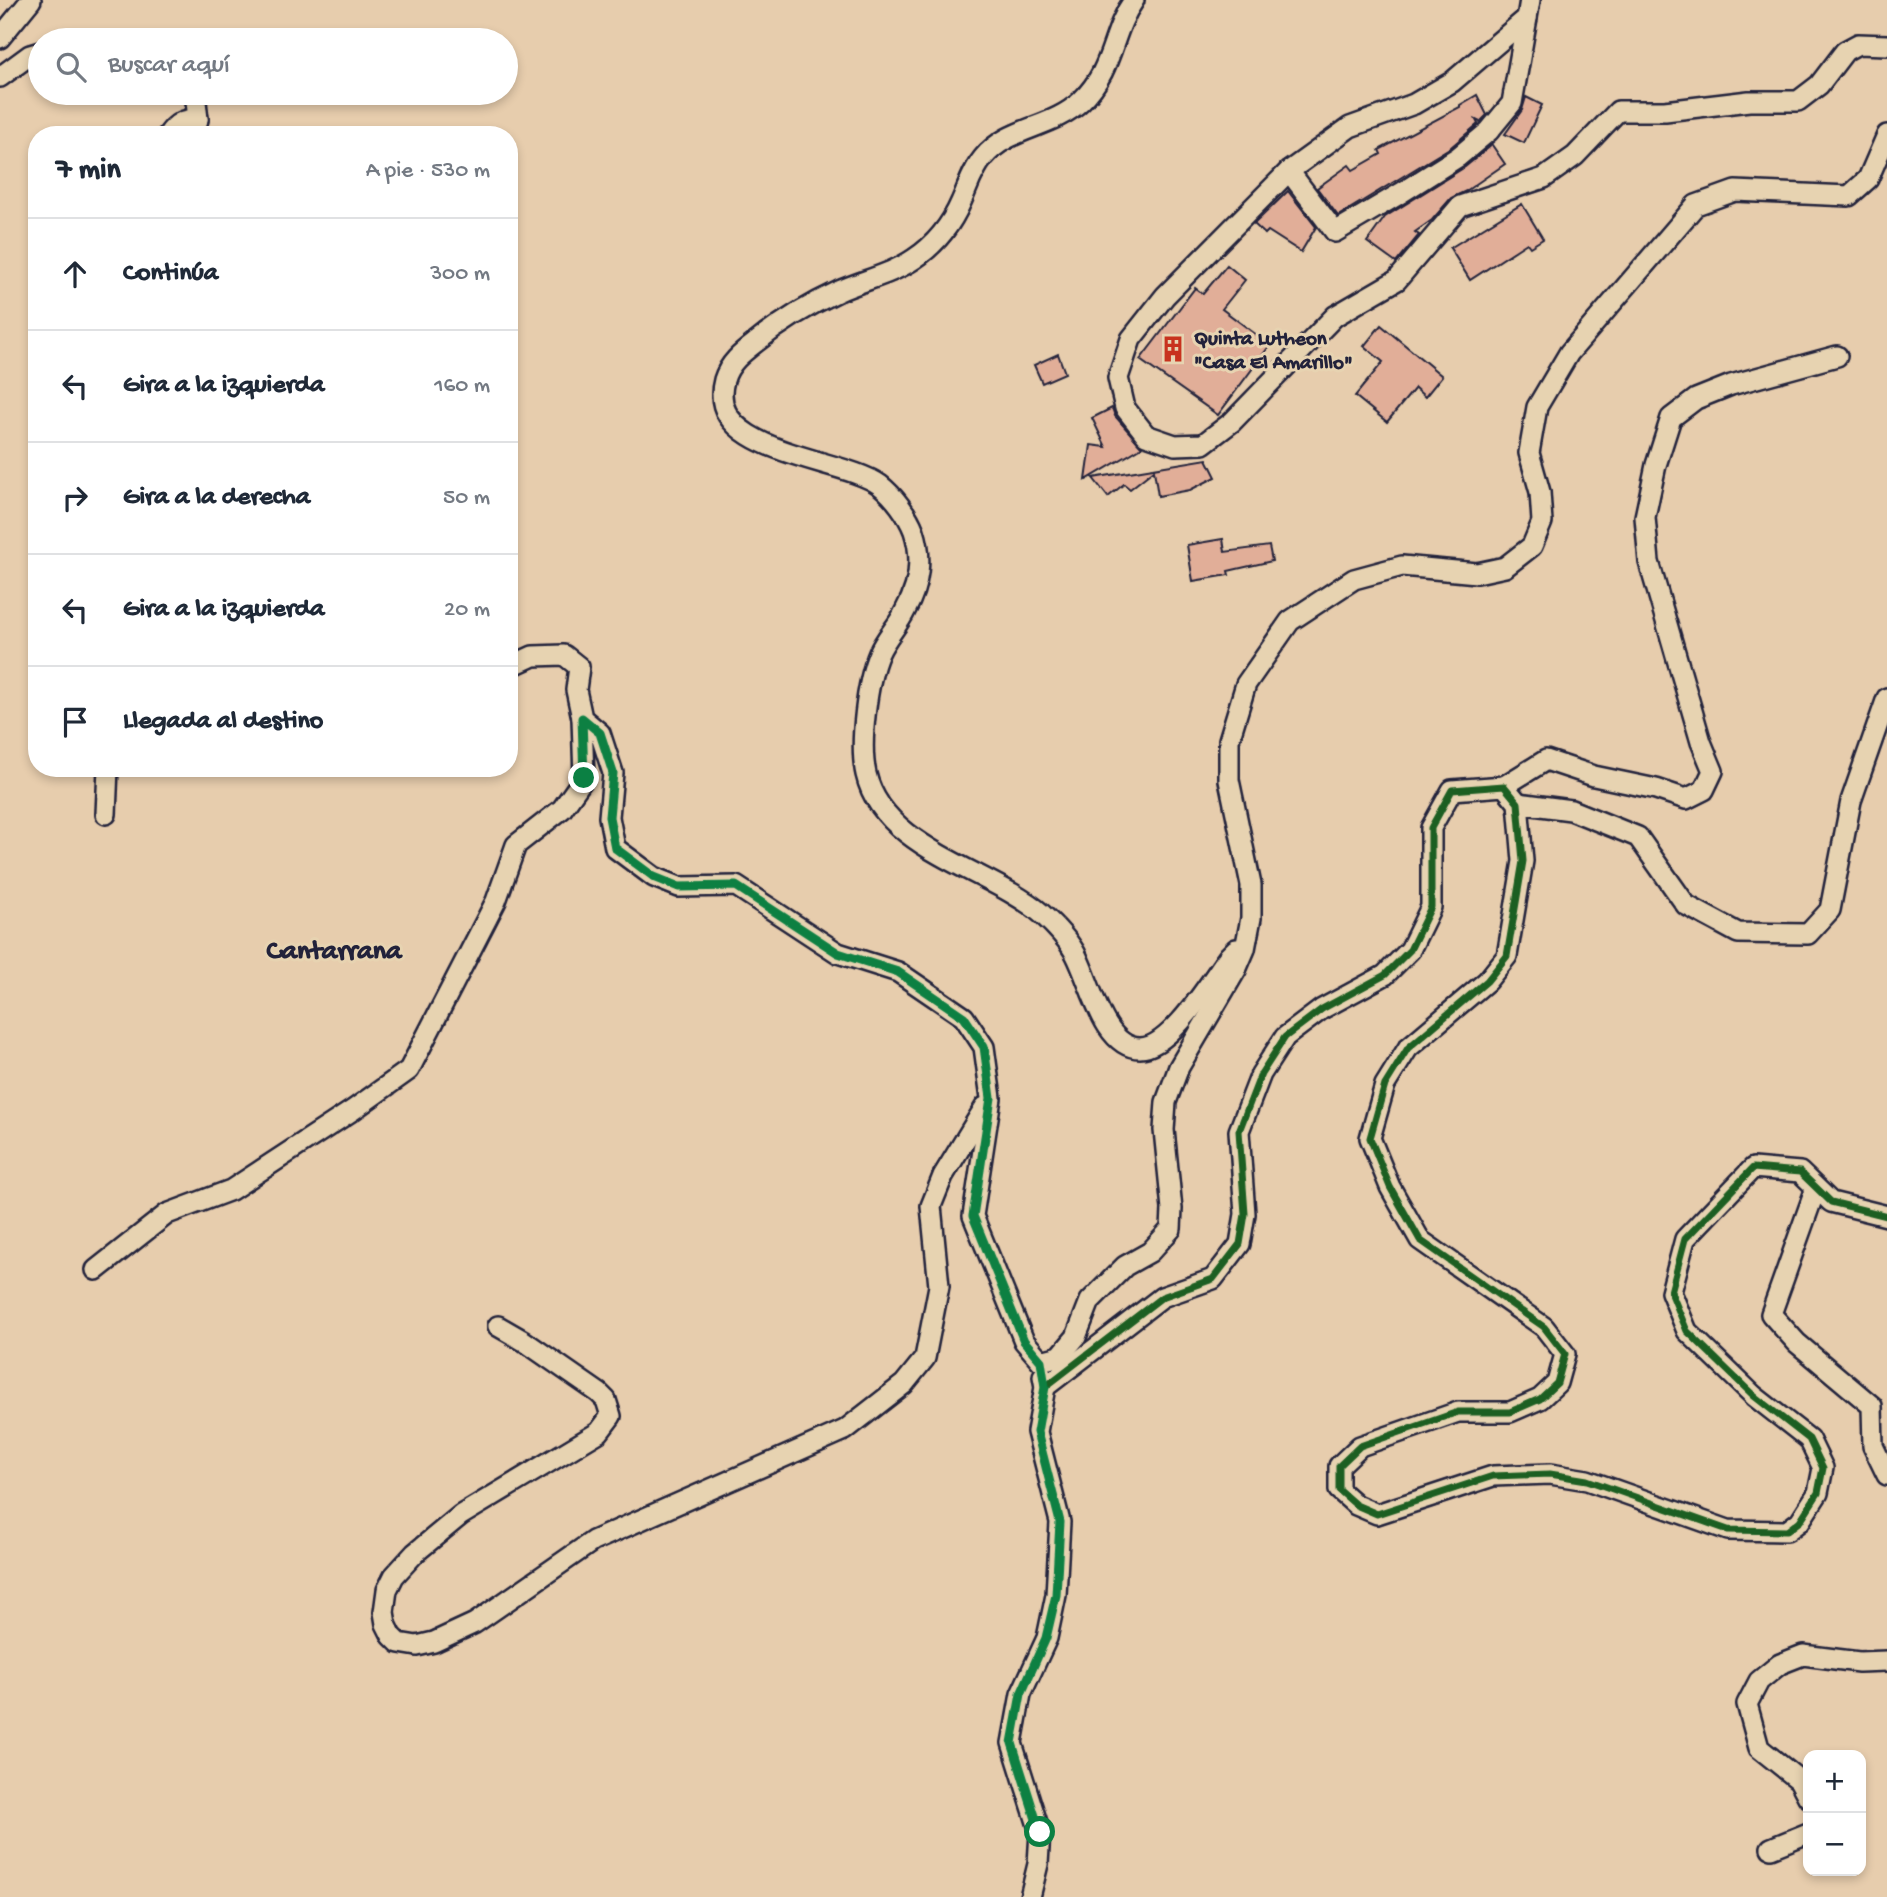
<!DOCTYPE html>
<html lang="es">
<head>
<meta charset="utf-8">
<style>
	body { margin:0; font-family:"Gochi Hand",sans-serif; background:#f2f2f3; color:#1f2937 }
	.controls { position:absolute; right:21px; bottom:21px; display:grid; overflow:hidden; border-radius:14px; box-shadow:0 4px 10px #0003 }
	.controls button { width:63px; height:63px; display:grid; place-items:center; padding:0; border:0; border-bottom:2px solid #e0e1e3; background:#fff; color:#1f2937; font:35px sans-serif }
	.stop { position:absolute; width:21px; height:21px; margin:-16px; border:5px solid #0b8043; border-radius:50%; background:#fff }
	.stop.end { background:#0b8043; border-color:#fff; box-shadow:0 2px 7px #0008 }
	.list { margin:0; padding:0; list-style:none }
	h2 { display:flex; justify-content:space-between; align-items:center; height:91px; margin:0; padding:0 28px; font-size:30px }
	h2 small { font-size:23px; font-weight:400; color:#747a83 }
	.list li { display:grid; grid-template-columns:46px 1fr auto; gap:21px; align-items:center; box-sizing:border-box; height:112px; padding:0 28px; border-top:2px solid #e0e1e3 }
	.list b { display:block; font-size:26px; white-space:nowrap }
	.list em { font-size:23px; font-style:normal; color:#747a83 }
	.icon { flex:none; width:38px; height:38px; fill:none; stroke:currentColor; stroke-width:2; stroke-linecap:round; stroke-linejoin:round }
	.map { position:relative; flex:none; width:1887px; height:1897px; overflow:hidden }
	.search { position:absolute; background:#fff; box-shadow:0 4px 10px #0003; left:28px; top:28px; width:490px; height:77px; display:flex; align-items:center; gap:18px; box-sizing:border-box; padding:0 24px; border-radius:38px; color:#747a83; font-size:26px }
	.panel { position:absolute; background:#fff; box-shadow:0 4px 10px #0003; left:28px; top:126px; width:490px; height:651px; border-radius:28px }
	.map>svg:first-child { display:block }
	.building { fill:#e1ae98; stroke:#22223b; stroke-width:2 }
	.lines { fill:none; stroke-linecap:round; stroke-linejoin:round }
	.minor-casing { stroke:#22223b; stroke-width:24 }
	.minor { stroke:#e7d3b1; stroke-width:19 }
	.cycleway-casing { stroke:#e7d3b1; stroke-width:11 }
	.cycleway { stroke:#1b5e20; stroke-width:7 }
	.route { stroke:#0b8043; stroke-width:9 }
	.labels { text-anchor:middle; stroke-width:6; stroke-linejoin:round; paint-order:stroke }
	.poi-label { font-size:21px; font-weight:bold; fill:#22223b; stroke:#e7d3b1; text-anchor:start }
	.district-label { font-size:28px; font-weight:bold; fill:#22223b; stroke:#e7d3b1 }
</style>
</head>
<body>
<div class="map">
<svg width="1887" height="1897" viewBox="0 0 1887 1897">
	<rect width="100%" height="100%" fill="#e7cdad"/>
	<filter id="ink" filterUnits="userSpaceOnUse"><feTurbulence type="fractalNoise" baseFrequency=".0143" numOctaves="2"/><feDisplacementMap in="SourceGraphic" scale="14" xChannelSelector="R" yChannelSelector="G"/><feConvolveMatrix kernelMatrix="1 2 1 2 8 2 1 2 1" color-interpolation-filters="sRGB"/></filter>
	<g filter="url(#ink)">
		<g class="building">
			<path d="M1477,95l10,20 -7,7 -4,-2 2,4 -27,23 -113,69 -21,-28 32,-23 4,5 28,-16 -2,-4 81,-43v-2z"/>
			<path d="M1526,97l16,8 -18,38 -19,-9 17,-24z"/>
			<path d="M1492,145l13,19 -39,27 -15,7 -19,22 -17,12 4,3 -23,28 -29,-21 18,-25 80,-50z"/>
			<path d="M1288,191l28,36 -15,25 -33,-21 -3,3 -11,-10z"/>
			<path d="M1522,204l21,35 -13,8 -3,-4 -57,37 -20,-32z"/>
			<path d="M1227,265l18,15 -23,29 48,36 -52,70 -78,-55 55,-72 8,6z"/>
			<path d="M1381,325l61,51 -17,21 -10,-9 -28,34 -32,-26 28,-34 -19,-16z"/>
			<path d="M1058,354l7,19 -23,10 -8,-18z"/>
			<path d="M1112,408l3,8 27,31 -56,33 5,-35 15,2 -14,-29z"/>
			<path d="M1207,459l9,18 -26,13 -32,6 -4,-26 -24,19 -6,-5 -16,13 -15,-19z"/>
			<path d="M1223,539l2,13 44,-6 3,15 -44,10 1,4 -36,6 -6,-36z"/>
		</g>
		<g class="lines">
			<g class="minor-casing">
				<g id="minor">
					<path d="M1134,0c-24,34 -19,68 -53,101 -29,28 -72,25 -98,57 -11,13 -15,29 -22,44 -10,23 -26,43 -47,57 -22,15 -50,21 -75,32 -30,14 -58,31 -84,52 -13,10 -26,20 -31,37 -20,74 118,77 156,105 14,11 28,30 34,46 9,27 5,55 -9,80 -7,15 -19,26 -26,42 -12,28 -20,91 -13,121 17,75 125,96 176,140 12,11 24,23 32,37 16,27 28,97 66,97 31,0 71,-68 89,-92l7,-7h8"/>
					<path d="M1530,0l-3,18 -75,64 -38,22 -64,23 -61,44 -124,125 -34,43 -13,39 7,30 21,27 29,10 28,-1 29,-22 103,-106 62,-36 63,-74 84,-28 31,-22 43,-45h47l84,-10h49l21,-16 26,-34 13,-7 29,1"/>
					<path d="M0,38l31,-38"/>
					<path d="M0,77l30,-22 10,-3"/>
					<path d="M168,135c8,-12 16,-16 30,-16"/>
					<path d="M194,135l4,-16 -3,-26"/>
					<path d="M1289,171l46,61 66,-39 57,-36 31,-26 23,-28 15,-85"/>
					<path d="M509,667l24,-11 31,-1 15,12 -3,23 6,28 18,15 13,40 -4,44 6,31 39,29 25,10 57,-1 102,67 60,19 66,45 20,30 7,51 -18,118 51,125 17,20 19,-5 16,-19 14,-36 35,-35 25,-14 21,-23 1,-20 -8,-79 2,-28 13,-35 57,-97 9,-21 6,-31v-33l-22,-105v-40l17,-56 44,-63 64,-42 48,-13 75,7 28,-6 27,-21 10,-24 -2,-30 -11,-39 8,-46 32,-54 127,-148 39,-14 114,5 19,-17 19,-44"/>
					<path d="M1504,786l42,-26 48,16 62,13 30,10 18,-9 9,-19 -12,-29 -52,-180 -4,-45 11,-52 15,-47 25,-19 35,-14 106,-29"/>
					<path d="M1518,803l53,7 67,27 48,68 52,28 70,1 22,-24 21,-109 36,-103"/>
					<path d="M106,814l2,-46"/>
					<path d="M1816,1188l-45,126 26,29 75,63 1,40 14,29"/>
					<path d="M96,1270l71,-56 64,-24 122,-80 56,-40 87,-169 20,-56 46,-36 22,-31 -2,-60"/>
					<path d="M498,1326l26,15 75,52 7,7 5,16 -12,16 -138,83 -46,38 -21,23 -7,14 -3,22 2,12 6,12 7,7 18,3 17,-4 41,-19 118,-82 252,-111 59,-46 21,-26 14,-72 -8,-80 12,-30 42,-69"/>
					<path d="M1045,1387l117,-90 51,-18 27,-35 5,-30 -6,-83 22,-57 24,-37 37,-28 63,-34 25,-25 21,-43v-79l21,-38 52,-4 14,17 5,58 -16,95 -20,25 -79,67 -23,37 -15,53 20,49 30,53 124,87 21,27 -8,29 -17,16 -30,13h-52l-98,34 -21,20v24l17,15 21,9 116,-38 57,-2 37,6 141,50 59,1 13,-10 18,-28 5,-25 -14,-29 -55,-43 -67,-65 -16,-39 14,-53 68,-71 47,4 31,30 56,14"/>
					<path d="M1808,1797l-9,-17 -40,-32 -12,-44 12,-23 21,-17 23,-9 56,7 28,-1"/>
					<path d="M1771,1848l37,-15"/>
					<path d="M1030,1897l8,-33 2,-32 -28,-89 9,-49 26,-56 9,-43 4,-73 -23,-90 8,-45 -2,-11"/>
				</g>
			</g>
			<use href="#minor" class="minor"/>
			<g class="cycleway-casing">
				<path id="cycleway" d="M1045,1387l117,-90 51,-18 27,-35 5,-30 -6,-83 22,-57 24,-37 37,-28 63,-34 25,-25 21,-43v-79l21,-38 52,-4 14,17 5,58 -16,95 -20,25 -79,67 -23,37 -15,53 20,49 30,53 124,87 21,27 -8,29 -17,16 -30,13h-52l-98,34 -21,20v24l17,15 21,9 116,-38 57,-2 37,6 141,50 59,1 13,-10 18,-28 5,-25 -14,-29 -55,-43 -67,-65 -16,-39 14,-53 68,-71 47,4 31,30 56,14"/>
			</g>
			<use href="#cycleway" class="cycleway"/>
		</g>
	</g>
	<g class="lines" filter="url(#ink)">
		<path class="route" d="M584,778l-2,-60 18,15 13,40 -4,44 6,31 39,29 25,10 57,-1 102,67 60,19 66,45 20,30 7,51 -18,118 51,125 17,20 4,26 -8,45 23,90 -4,73 -10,43 -25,56 -9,49 28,89"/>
	</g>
	<defs>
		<g id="building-bare" transform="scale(2.1)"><path d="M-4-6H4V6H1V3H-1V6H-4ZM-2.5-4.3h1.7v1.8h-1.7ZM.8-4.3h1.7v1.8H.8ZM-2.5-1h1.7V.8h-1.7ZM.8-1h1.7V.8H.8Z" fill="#c8321e" stroke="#e7d3b1" stroke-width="2.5" paint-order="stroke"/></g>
	</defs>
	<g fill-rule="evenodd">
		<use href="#building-bare" x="1173" y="349"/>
	</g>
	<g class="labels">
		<g class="poi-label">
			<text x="1194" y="344">Quinta Lutheon<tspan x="1194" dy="24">"Casa El Amarillo"</tspan></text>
		</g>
		<g class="district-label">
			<text x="334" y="958">Cantarrana</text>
		</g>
	</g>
</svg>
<div class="controls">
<button>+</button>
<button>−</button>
</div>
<div class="stop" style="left:1040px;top:1832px"></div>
<div class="stop end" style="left:584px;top:778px"></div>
<div class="search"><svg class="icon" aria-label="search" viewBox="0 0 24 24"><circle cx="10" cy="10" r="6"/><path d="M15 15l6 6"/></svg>Buscar aquí</div>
<section class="panel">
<h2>7 min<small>A pie · 530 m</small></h2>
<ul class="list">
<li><svg class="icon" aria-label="ahead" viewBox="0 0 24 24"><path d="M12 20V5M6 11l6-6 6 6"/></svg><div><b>Continúa</b></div><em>300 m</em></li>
<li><svg class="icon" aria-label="left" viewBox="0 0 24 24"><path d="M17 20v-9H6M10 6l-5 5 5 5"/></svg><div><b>Gira a la izquierda</b></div><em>160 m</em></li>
<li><svg class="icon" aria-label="right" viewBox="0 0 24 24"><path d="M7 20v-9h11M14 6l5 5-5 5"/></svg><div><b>Gira a la derecha</b></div><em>50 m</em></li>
<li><svg class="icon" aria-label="left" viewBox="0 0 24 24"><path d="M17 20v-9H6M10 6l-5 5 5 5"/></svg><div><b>Gira a la izquierda</b></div><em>20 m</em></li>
<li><svg class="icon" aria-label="arrive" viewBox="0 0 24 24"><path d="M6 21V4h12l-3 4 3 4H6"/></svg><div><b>Llegada al destino</b></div></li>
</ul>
</section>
</div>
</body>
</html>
